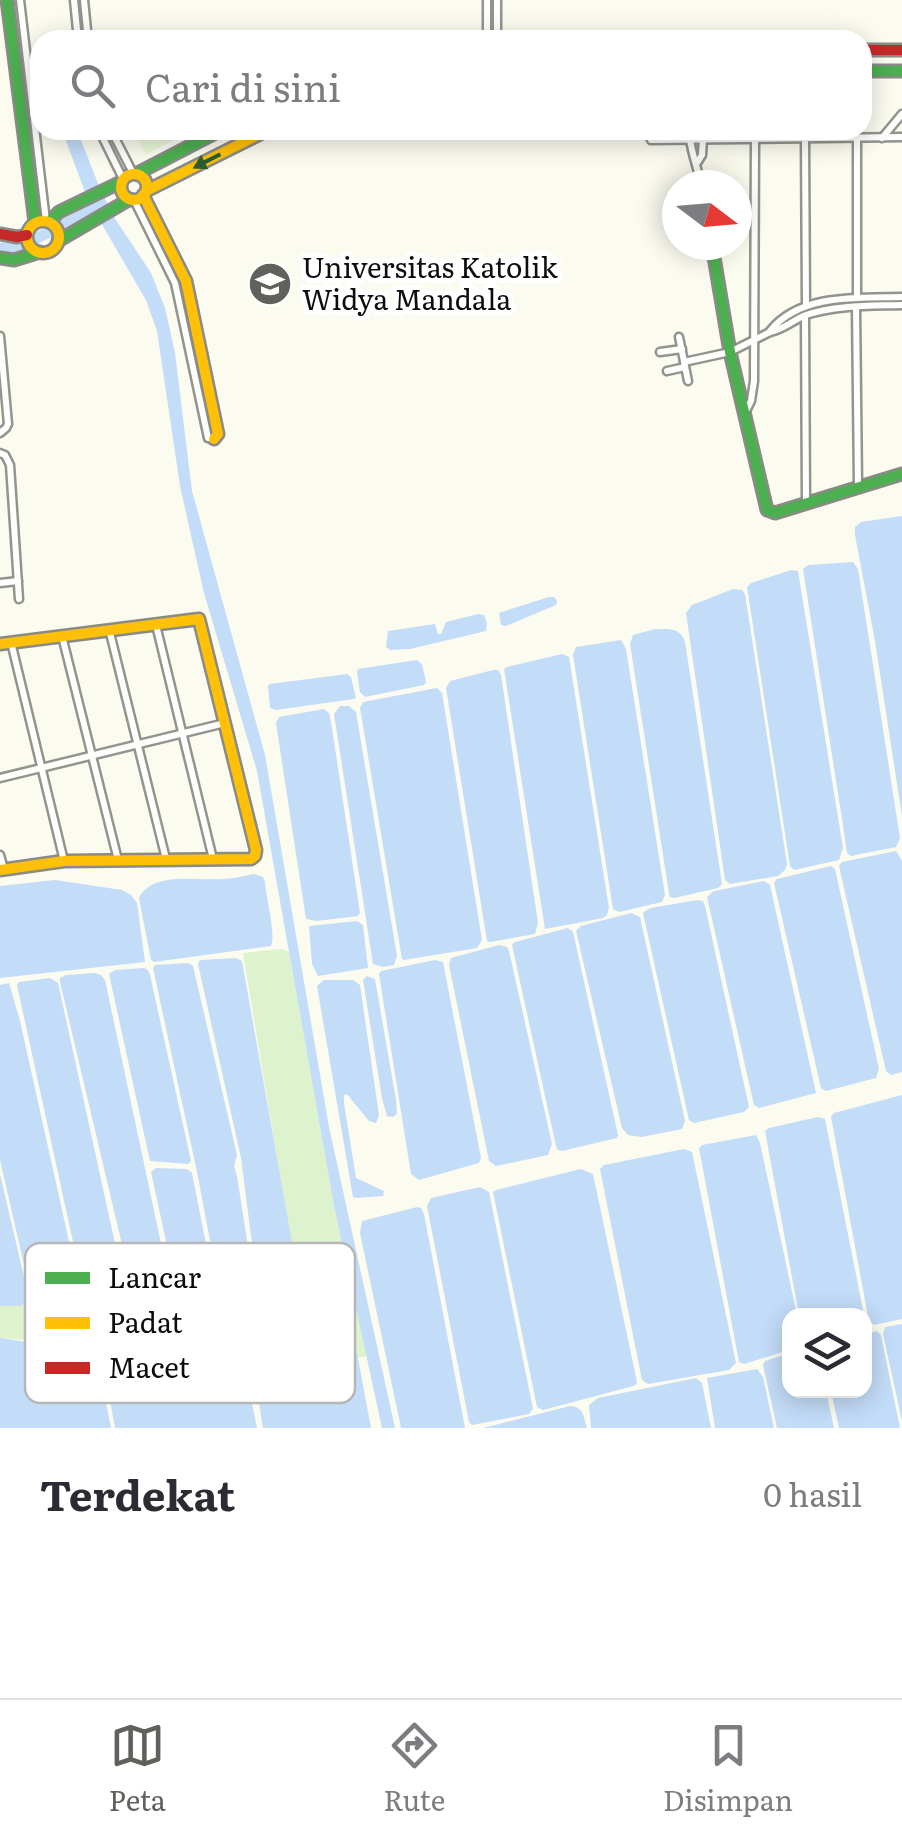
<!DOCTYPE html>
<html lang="id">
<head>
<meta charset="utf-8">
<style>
	body { margin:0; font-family:Literata,serif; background:#f2f2f3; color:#2b2b33 }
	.controls { position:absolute; right:30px; bottom:30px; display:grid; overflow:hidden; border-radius:20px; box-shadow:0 5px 25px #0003 }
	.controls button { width:90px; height:90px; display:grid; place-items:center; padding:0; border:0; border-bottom:2px solid #e1e1e2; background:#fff; color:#2b2b33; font:50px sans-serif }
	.compass { position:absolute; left:662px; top:170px; width:90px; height:90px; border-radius:50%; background:#fff; box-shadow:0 5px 25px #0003; rotate:106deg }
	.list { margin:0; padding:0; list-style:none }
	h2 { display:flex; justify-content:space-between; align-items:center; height:130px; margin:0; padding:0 40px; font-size:42px }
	h2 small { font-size:32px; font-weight:400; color:#7c7c81 }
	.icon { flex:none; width:55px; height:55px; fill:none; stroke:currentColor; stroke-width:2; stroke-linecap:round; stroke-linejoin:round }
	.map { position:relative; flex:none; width:902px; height:1428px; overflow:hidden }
	.search { position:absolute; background:#fff; box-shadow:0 5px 25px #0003; left:30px; right:30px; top:30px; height:110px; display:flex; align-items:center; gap:25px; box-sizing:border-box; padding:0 35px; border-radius:30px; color:#7c7c81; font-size:38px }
	.sheet { height:270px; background:#fff }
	nav { display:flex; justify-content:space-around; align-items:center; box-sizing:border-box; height:140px; border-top:2px solid #e1e1e2; background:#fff; font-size:28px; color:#7c7c81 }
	nav a { display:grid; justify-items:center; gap:5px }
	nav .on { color:#60605c }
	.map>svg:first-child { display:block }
	.green { fill:#ddf3ce }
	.pitch { fill:#e9f7d8 }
	.water { fill:#c3dcf8 }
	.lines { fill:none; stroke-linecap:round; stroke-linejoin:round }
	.river { stroke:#c3dcf8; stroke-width:11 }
	.street-casing { stroke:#94948f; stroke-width:11 }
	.fast-casing { stroke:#8b8b86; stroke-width:15 }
	.slow-casing { stroke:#8b8b86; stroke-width:15 }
	.jam-casing { stroke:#8b8b86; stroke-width:15 }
	.street { stroke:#fefefd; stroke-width:6 }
	.fast { stroke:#4caf50; stroke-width:10 }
	.slow { stroke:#ffc107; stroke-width:10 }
	.jam { stroke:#c62828; stroke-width:10 }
	.oneway { fill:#2c5e2e }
	.labels { text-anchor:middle; stroke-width:10; stroke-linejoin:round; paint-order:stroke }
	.poi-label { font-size:28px; fill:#0d0d0d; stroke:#fff; text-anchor:start }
	.key { fill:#fff; stroke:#b6b6b6; stroke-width:2.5 }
	.key-label { font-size:28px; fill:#0d0d0d }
</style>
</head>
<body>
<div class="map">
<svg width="902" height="1428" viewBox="0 0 902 1428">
	<rect width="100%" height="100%" fill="#fbfbf0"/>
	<path class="green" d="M282,949l7,3 45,254 33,150 -9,2 -4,-6h-250l-74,-14 -8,2 -22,-2v-32h21l7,-6 3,1 2,5 48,-2 8,11 34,2 4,-2 1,-12 -3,-16 6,-1 6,22h36v-8l5,-2 2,7 9,4 5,8 75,-10 5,-7 11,1 15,-4 -57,-344z"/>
	<path class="pitch" d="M133,130h61l-48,24z"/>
	<g class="water">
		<path d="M62,130h15l22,56 15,31 37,56 14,35 10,45 17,138 73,264 64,372 66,301h-13l-48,-222 -77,-435 -53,-178 -24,-107 -23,-155 -11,-31 -45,-77 -16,-31z"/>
		<path d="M902,516v300l-27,-175 -20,-106v-8l6,-5z"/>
		<path d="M853,562l5,7 42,269 -4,9 -45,9 -4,-3 -5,-34 -39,-250 5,-4z"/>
		<path d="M791,570l7,1 45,277 -4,12 -45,10 -4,-4 -43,-279 4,-4z"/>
		<path d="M733,589l9,1 3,4 42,270 -2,6 -7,6 -48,8 -5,-4 -39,-267 6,-8z"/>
		<path d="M549,597h5l3,4 -1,4 -50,21 -5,-1 -2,-12z"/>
		<path d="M478,614l6,1 3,8 -1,8 -76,18 -20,1 -4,-3 2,-16 47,-7 3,10h3l5,-12z"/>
		<path d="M655,629c14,0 25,-2 30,13l37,242 -4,4 -44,10 -4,-1 -1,-4 -39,-249 3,-9z"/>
		<path d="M621,640l5,9 39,246 -3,7 -43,10 -6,-3 -40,-254 3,-8z"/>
		<path d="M562,654l7,3 40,251 -2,7 -4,3 -58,11 -41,-260 3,-2z"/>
		<path d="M417,660l5,4 4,18 -2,3 -59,12 -5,-5 -3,-20 1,-3z"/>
		<path d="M493,670h5l3,5 37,248 -3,11 -45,8 -3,-1 -41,-253 4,-7z"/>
		<path d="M347,674l4,3 5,21 -2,1 -78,11 -6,-2 -2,-22 2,-2z"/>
		<path d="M437,688l5,5 40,247 -5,8 -73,12 -2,-1 -42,-251 3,-6z"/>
		<path d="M340,706h9l7,6 41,244 -3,9 -11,2 -10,-3 -39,-250z"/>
		<path d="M324,709l5,4 2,9 29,191 -2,3 -41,5 -11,-2 -30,-196 3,-6z"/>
		<path d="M896,851l6,10v211l-11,3 -5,-4 -47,-205 3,-4z"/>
		<path d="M831,866l4,3 44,200 -3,9 -50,13 -5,-3 -47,-205 3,-4z"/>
		<path d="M254,874l9,3 2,5c1,17 11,50 6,64l-117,16 -3,-2 -12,-62c13,-27 58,-17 83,-19 11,0 21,-3 32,-5z"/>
		<path d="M55,880l67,10 9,5 6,8 8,59 -145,16v-92z"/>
		<path d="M764,881l6,4 46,208 -57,15 -5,-3 -47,-208 7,-6z"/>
		<path d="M698,900l5,1 2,5 44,201 -5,5 -50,11 -5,-3 -46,-207 7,-5z"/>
		<path d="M631,913l9,4 45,204 -3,8 -40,8 -14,-2 -6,-7 -46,-197 5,-5z"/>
		<path d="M357,921l6,4 5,43 -50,8 -6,-12 -3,-38z"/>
		<path d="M568,928l5,4 45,203 -1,3 -55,13 -4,-1 -2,-4 -44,-201 3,-3z"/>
		<path d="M499,945l8,2 2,4 43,193 -4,11 -52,11 -7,-5 -40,-196 2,-7z"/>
		<path d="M236,958l6,3 59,332 -4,7 -38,-2 -18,-140 -43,-194 2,-4z"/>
		<path d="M435,960l8,2 38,196 -2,5 -60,17 -8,-6 -32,-200 2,-3z"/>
		<path d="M188,963l5,3 44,189 -3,11 3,10 17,109 2,15 -3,2 -28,2 -6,-16 -22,-116 -44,-204 2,-3z"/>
		<path d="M144,968l4,2 2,5 41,186 -3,3 -38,-3 -41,-187 6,-4z"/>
		<path d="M95,973l6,2 4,5 68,320v8l-3,6 -30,-3 -3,-3 -77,-326v-4l6,-3z"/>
		<path d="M367,976l8,3 21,121 1,14 -4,3 -6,-1 -5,-18 -19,-118z"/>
		<path d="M50,978l8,5 70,320 1,8 -6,6 -34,-2 -72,-330 2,-3z"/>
		<path d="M324,980h29l7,5 19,130 -3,8 -7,-2 -22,-27 -3,1v8l12,75 28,13 -1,5 -26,2 -4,-1 -36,-211z"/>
		<path d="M9,983l11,38 62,279 -4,6 -39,1 -6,-3 -33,-144v-175z"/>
		<path d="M902,1095v224l-28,6 -5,-3 -38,-205 3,-4z"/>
		<path d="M818,1117l7,2 39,196h-65l-34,-184 4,-3z"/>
		<path d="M756,1135l4,8 37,172 -7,1 -1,34 -45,14 -5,-2 -40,-214 3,-3z"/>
		<path d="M684,1149l8,3 44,211 -7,7 -81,14 -6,-4 -42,-211 4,-4z"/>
		<path d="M156,1168l31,1 5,4 25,127 -2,8 -30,1 -5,-4 -29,-133z"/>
		<path d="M581,1169l12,5 44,208 -1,3 -10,3 -83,22 -6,-3 -44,-215 3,-2z"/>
		<path d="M0,1174l28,120v6l-7,6h-21z"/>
		<path d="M480,1187l9,5 44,217 -4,5 -57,11 -3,-3 -42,-216 4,-8z"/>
		<path d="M417,1207l4,1 3,6 41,214h-64l-41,-195 2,-12z"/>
		<path d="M902,1324v97l-19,-87 2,-7z"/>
		<path d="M877,1331l4,4 19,93h-61l-8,-37 33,-1 1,-56z"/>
		<path d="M0,1338l95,14 2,3 14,73h-111z"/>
		<path d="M109,1351l133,2 15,75h-142l-13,-71 2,-5z"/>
		<path d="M255,1351l102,2 14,75h-108l-12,-73z"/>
		<path d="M789,1353l1,37 36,1 8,37h-57l-14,-63 2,-4z"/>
		<path d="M757,1369l6,8 11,51h-59l-8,-50z"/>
		<path d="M696,1378l6,5 9,45h-120l-2,-23 9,-7z"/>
		<path d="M570,1406c13,0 14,11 17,22h-104z"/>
	</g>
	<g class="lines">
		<path class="river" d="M0,248h17l82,-41"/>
		<g class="street-casing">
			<g id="street">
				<path d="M20,0l26,221"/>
				<path d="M74,0l4,40"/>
				<path d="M84,0l4,40"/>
				<path d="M497,0v34l3,6"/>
				<path d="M485,40l2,-6v-34"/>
				<path d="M99,130l24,49"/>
				<path d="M111,130l22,43"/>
				<path d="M805,138l1,168"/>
				<path d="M882,138l20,-24"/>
				<path d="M690,139c2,16 8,30 11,46"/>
				<path d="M651,140l251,-3"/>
				<path d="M697,163l5,-8 1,-16"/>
				<path d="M134,200l41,83 33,155 6,1"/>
				<path d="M857,298v-160"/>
				<path d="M856,307l2,179"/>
				<path d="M805,316l1,186"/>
				<path d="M770,331c30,-38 89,-33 132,-34"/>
				<path d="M0,336l8,88 -2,4 -6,5"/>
				<path d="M679,337l9,44"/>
				<path d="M660,352l22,-3"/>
				<path d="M684,362l46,-10 40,-20c13,-2 23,-12 36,-17 30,-10 64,-9 96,-10"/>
				<path d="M667,371l18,-4"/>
				<path d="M745,413l6,-12 3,-20 1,-243"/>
				<path d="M0,453l5,2 5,10 9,134"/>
				<path d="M0,583l18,-2"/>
				<path d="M156,625l57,234"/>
				<path d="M109,629l57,230"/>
				<path d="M62,636l56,224"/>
				<path d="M11,642l53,219"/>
				<path d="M0,778l225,-55"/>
				<path d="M0,855l4,14"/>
			</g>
		</g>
		<g class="fast-casing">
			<g id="fast">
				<path d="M7,0l28,222"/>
				<path d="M862,71h40"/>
				<path d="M136,174l85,-44"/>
				<path d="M49,222l10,-10 62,-30"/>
				<path d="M58,241l72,-42"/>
				<path d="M712,245l18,107 37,158 8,3 127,-39"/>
				<path d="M0,258l14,2 26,-8"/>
			</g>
		</g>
		<g class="slow-casing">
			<g id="slow">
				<circle cx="134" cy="187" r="13"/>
				<path d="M146,191l122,-61"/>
				<path d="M143,195l43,86 32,153 -4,5"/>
				<circle cx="43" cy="237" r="16"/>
				<path d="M0,644l199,-25 57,231 -1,6 -4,3 -187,2 -64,9"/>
			</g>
		</g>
		<g class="jam-casing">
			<g id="jam">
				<path d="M862,50h40"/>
				<path d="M0,234l17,3 10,-2"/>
			</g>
		</g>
		<use href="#street" class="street"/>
		<use href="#fast" class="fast"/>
		<use href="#slow" class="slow"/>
		<use href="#jam" class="jam"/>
	</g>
	<defs><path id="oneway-solid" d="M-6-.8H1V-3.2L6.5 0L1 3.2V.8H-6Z" transform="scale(2.5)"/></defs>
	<use class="oneway" href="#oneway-solid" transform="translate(207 161) rotate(153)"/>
	<defs>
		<g id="university-disc" transform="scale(2.25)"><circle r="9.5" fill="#60605c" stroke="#fff"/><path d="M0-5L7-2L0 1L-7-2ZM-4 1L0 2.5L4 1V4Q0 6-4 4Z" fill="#fff"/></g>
	</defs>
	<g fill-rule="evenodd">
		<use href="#university-disc" x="270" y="284"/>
	</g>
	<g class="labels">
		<g class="poi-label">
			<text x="302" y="278">Universitas Katolik<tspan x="302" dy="32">Widya Mandala</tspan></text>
		</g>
	</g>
	<rect x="25" y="1243" width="330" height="160" rx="15" class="key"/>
	<rect x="45" y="1272" width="45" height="12" fill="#4caf50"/>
	<rect x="45" y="1317" width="45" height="12" fill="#ffc107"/>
	<rect x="45" y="1362" width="45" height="12" fill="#c62828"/>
	<g class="key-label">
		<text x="108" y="1288">Lancar</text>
		<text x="108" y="1333">Padat</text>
		<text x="108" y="1378">Macet</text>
	</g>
</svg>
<div class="controls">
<button><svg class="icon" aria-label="layers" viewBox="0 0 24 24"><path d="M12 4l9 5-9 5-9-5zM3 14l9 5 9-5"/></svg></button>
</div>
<svg class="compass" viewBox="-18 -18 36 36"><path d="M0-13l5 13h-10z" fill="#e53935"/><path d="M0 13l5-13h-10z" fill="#7c7c81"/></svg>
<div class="search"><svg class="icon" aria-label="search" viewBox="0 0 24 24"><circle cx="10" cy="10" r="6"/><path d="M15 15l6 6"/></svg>Cari di sini</div>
</div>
<section class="sheet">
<h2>Terdekat<small>0 hasil</small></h2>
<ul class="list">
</ul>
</section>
<nav>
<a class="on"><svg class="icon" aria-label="map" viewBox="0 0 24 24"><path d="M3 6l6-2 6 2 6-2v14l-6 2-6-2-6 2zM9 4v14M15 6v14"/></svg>Peta</a>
<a><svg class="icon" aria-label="directions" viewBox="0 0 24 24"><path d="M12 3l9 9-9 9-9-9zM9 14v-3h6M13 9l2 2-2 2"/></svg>Rute</a>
<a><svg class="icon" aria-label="saved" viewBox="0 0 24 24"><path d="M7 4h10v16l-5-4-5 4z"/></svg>Disimpan</a>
</nav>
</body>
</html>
